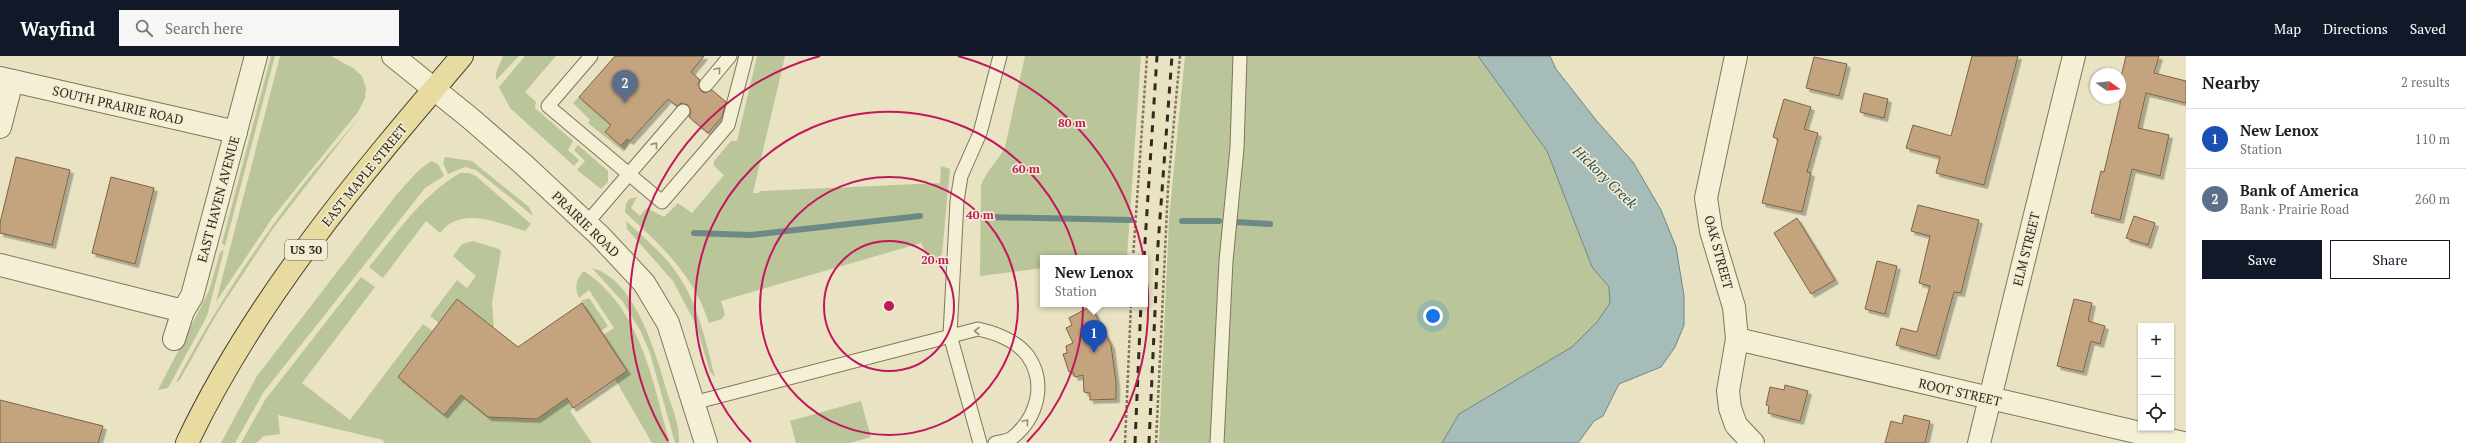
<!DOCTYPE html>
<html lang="en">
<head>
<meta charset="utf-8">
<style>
	body { margin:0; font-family:"PT Serif",serif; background:#f6f6f6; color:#202124 }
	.controls { position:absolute; right:12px; bottom:12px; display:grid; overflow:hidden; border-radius:0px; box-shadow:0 1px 3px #0004 }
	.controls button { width:36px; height:36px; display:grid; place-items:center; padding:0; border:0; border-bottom:1px solid #e0e0e0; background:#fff; color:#202124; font:20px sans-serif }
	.compass { position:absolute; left:2090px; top:12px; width:36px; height:36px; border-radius:50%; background:#fff; box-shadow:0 1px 3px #0004; rotate:105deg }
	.you { position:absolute; left:1433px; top:260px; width:14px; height:14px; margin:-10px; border:3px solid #fff; border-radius:50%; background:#1a73e8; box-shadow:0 0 0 6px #1a73e833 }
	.badge { display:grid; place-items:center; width:26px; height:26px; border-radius:50%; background:#111827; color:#fff; font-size:13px; font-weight:700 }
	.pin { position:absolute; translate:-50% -33px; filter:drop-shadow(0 1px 2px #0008) }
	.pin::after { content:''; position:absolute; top:21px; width:14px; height:12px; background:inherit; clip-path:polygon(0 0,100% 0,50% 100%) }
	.popup { position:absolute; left:1040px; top:199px; width:108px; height:52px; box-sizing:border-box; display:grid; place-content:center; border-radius:0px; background:#fff; filter:drop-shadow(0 1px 3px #0005); font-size:13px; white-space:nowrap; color:#757577 }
	.popup b { font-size:15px; color:#202124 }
	.popup::after { content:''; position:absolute; left:50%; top:100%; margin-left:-8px; border:8px solid transparent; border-top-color:#fff }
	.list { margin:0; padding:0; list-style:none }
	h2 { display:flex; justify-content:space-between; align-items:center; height:52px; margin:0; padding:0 16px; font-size:17px }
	h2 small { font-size:13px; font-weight:400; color:#757577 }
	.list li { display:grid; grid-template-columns:26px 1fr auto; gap:12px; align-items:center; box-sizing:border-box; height:60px; padding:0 16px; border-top:1px solid #e0e0e0 }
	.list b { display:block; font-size:15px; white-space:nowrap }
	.list p { margin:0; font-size:13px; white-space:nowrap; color:#757577 }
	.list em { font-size:13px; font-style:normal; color:#757577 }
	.actions { display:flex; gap:8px; padding:12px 16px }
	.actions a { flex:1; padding:9px 0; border:1px solid #111827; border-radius:0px; text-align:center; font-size:14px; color:#111827 }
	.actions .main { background:#111827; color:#fff }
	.icon { flex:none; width:22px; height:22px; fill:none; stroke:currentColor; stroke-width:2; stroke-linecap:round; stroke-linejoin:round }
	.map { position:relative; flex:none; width:2186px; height:387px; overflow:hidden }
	header { display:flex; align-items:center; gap:24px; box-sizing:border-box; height:56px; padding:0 20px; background:#111827; color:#fff }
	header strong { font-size:19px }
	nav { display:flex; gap:22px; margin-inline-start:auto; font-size:14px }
	.search { width:280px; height:36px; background:#f6f6f6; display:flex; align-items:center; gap:10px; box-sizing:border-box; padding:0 14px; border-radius:0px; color:#757577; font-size:15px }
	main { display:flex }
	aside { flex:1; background:#fff }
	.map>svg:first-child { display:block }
	.green { fill:#bac599 }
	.water { fill:#a5bcb9; stroke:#6d8986 }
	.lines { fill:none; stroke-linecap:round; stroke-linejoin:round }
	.stream { stroke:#6d8986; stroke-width:6 }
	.building { fill:#c3a47e; stroke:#7d6345; filter:url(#shadow) }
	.service-casing { stroke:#81755c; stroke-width:15 }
	.minor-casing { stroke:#81755c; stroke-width:24 }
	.primary-casing { stroke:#4f4330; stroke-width:24 }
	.path { stroke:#81755c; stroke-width:2.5; stroke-dasharray:3 2; stroke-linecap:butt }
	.service { stroke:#f4f0d6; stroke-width:13 }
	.minor { stroke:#f4f0d6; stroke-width:22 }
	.primary { stroke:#e8db9f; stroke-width:22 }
	.rail { stroke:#332b1f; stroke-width:3; stroke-dasharray:7 7; stroke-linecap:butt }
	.oneway { stroke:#948e7a }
	.ring { fill:none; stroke:#c2185b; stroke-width:2 }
	.labels { text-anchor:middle; stroke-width:3.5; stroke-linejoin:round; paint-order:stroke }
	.shield { fill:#f1ecd2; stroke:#6c6555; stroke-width:1 }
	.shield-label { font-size:12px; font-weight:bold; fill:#332b1f }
	.street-label { font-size:13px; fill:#332b1f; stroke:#f1ecd2 }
	.water-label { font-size:14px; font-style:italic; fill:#304e51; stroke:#f1ecd2 }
	.centre { fill:#c2185b; stroke:#f1ecd2; stroke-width:2 }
	.ring-label { font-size:12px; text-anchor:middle; font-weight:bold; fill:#c2185b; stroke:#f1ecd2; stroke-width:3.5; stroke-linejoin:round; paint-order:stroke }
</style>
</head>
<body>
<header>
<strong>Wayfind</strong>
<div class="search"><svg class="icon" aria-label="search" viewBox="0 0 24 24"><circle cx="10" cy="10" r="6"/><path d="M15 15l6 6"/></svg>Search here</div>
<nav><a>Map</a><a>Directions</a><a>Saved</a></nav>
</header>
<main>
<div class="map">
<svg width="2186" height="387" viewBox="0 0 2186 387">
	<defs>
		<filter id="shadow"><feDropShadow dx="3.5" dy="3.5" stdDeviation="0" flood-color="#0004"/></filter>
	</defs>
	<rect width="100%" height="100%" fill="#e9e3c4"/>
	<g class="green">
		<path d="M271,0h4l-50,190 -3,-3z"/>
		<path d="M280,0h51l22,12 9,8 4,12 -1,10 -7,14 -85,105 -57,85z"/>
		<path d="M503,0h16l-23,24v-7z"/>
		<path d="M525,0h31l-31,36 11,10 -1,6 38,33 -5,9 11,10 -5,6 -64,-58 -11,-21z"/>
		<path d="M757,0h28l-32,137h6l1,-2 180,-8 1,-17 9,3 -8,85 -5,5 -9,-1 -7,-15 -200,58 4,13 -3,5 -13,4c-15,-46 -44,-74 -78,-105l-6,-6 1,-8 3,-5 8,-2 -6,11 9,8 7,-8 17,9 14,-14 14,10 32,-38 -10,-9v-5l17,-20h6z"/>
		<path d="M1025,0h116l-14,201 -84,1v10l-63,8 1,-91c6,-15 17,-24 24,-38z"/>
		<path d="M1185,0h293l69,95 45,116 17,20 1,16 -13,19 -25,25 -113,67 -17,29h-283l10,-224z"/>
		<path d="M579,41l32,28 -6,8 15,13 7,-7 3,2 -6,11 -36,-29 2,-3 -17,-17z"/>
		<path d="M365,54l-93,120 -54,82 -39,69 -3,1c34,-64 72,-124 116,-183 23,-31 49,-59 73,-89z"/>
		<path d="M578,89l30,26v11l-7,7 -24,-19 8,-9 -11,-11z"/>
		<path d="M445,101l27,4 57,46 4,9 -57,-46 -11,-3 -17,7 -5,-11z"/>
		<path d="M431,105l7,3 6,12 -19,12 -162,205 -28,50h-14l36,-67 140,-182 22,-24z"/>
		<path d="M460,117h9l7,3 55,48 -6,7c-26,-8 -64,-26 -85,2l-14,-12 -43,57 -14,-11c28,-34 52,-71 91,-94z"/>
		<path d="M626,165c15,14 31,27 44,43 26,31 35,74 45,113l-5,-5 -14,-47 -23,-44 -46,-52z"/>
		<path d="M473,185l26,8 2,3 -9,51 2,25 -37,-29 -18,24 -9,-7 27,-36 10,8 9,-12 -23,-20 9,-12z"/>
		<path d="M224,194l-17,66 -39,72 -10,2 51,-99 11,-39z"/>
		<path d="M592,212c44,11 65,89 76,127 5,15 12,32 11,48h-4l-25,-90 -9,-21 -18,-30z"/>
		<path d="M584,215c58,39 68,110 86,172h-18l-37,-64 12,-8 -24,-36 11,-7 -25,-38 -10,8c-5,-11 -3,-19 5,-27z"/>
		<path d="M361,221l14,10 -73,96 48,37 73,-96 10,7 -35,46 45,38 18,-20 76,24 30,-21 6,10 -3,3 22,32h-208l-1,-3 -105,-25 2,19 -16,2 -8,7h-15l24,-43z"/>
		<path d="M589,242l19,28 -7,5 -20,-30z"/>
		<path d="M861,345l10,36 -21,6h-54l-6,-22z"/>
	</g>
	<path class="water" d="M1478,0h72l6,13 40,51 37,42 28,48 15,37 8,49v29l-9,22 -14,20 -42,17 -16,32 -9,5 -16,22h-136l17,-29 113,-67 25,-25 13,-19 -1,-16 -17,-20 -45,-116z"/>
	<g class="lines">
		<g class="stream">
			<path d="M987,161l144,3"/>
			<path d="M1182,165h37"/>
			<path d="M1235,166l35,2"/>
			<path d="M694,177l57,2 169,-19"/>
		</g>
	</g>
	<g class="building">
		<path d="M615,0h89l-13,16 9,8 -2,4 3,7 4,2 7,-3 14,12 -4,15 -14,16 -19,-16 2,-5 -3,-7 -7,-2 -4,3 -9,-7 -38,42 -3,-2 -6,7 -16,-14 6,-7 -32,-28z"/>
		<path d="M1972,0h46l-34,129 -48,-12 4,-16 -34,-9 7,-23 38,11z"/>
		<path d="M2126,0h33l-5,17 32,8v22l-40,-10 -8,35 31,7 -9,41 -28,-7 -12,51 -29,-7 10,-42 3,1 16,-68v-23z"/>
		<path d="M1814,1l33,7 -8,32 -33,-8z"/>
		<path d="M1864,37l24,6 -4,19 -24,-6z"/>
		<path d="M1784,43l27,8 -7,22 14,4 -11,39 4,1 -9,39 -40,-9 16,-64 -5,-2z"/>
		<path d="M16,101l54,13 -18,75 -52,-12v-10z"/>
		<path d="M111,121l43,11 -19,76 -43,-11z"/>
		<path d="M1918,149l61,15 -18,73 -7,-1 -18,64 -40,-11 5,-17 16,4 13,-46 -11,-3 11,-47 -19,-5z"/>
		<path d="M2134,160l21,7 -7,22 -22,-7z"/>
		<path d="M1797,162l38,62 -24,14 -37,-61z"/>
		<path d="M1877,205l20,5 -12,48 -20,-5z"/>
		<path d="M457,243l61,48 64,-44 45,68 -54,37 -6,-10 -30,21 -49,-2 -27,-22 -17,20 -46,-38z"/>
		<path d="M2074,243l18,4 -4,18 17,5 -5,18 -9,-3 -8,31 -26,-6z"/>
		<path d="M1091,250l20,39 5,37v17l-26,1v-7l-6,-1 -1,-17 -8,2 -2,-5h-4l-6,-18 4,-1 -1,-7 7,-3 -7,-15 6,-3 -3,-7z"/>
		<path d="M1785,329l23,6 -8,30 -32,-8 1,-7 -3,-1 4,-18 14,3z"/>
		<path d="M0,344l103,26 -5,17h-98z"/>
		<path d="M1904,359l26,6 -5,22h-40l6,-22 11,3z"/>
	</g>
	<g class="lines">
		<g class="service-casing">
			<g id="service">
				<path d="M591,0l-43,50 114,96 66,-77 18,-69"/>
				<path d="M706,29l24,-29"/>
				<path d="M586,168l97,-113"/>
				<path d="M693,347l285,-74c18,4 38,11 50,27 19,28 9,62 -16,82 -4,3 -12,4 -17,5"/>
				<path d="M980,387l-30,-108 7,-134 4,-25 19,-43 20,-77"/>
				<path d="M1217,387l9,-182 11,-113 3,-92"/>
			</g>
		</g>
		<g class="minor-casing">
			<g id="minor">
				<path d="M393,0l77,62 53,46 77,72 44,47 24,40 38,120"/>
				<path d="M1736,0l-30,142 5,33 23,76 3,32 -9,52 2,17 6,17 17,18"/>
				<path d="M0,22l236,54"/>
				<path d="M0,71l12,-46"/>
				<path d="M0,209l183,46"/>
				<path d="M174,283l9,-28 9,-15 64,-240"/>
				<path d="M1737,283l446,104"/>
				<path d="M1979,387l95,-387"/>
			</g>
		</g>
		<g class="primary-casing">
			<path id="primary" d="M187,387c68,-144 173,-267 275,-387"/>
		</g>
		<g class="path">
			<path d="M1133,202l14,-202"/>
			<path d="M1125,387l6,-139"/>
			<path d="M1156,387l12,-256 12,-131"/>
		</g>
		<use href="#service" class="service"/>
		<use href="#minor" class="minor"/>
		<use href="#primary" class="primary"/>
		<g class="rail">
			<path d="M1144,202l13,-202"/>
			<path d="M1135,387l6,-139"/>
			<path d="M1149,387l9,-198 14,-189"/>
		</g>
	</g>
	<defs><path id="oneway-chevron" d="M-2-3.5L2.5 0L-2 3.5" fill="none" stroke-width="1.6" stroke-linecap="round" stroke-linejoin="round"/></defs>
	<g class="oneway">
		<use href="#oneway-chevron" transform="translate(718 14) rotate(-50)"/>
		<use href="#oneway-chevron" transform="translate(655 89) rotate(-51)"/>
		<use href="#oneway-chevron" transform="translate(977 275) rotate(180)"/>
		<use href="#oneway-chevron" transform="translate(1026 366) rotate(-50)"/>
	</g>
	<g class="ring">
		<circle cx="889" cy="250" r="65"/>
		<circle cx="889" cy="250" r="129"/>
		<path d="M751 386A194 194 0 1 1 1027 386"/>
		<path d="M668 385A259 259 0 0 1 820 0M958 0A259 259 0 0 1 1110 385"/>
	</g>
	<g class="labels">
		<rect class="shield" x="285" y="184" width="42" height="20" rx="3"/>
		<g class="shield-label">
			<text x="306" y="198">US 30</text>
		</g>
		<g class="street-label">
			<text transform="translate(118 49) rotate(13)" y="5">SOUTH PRAIRIE ROAD</text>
			<text transform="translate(364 119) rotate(-51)" y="5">EAST MAPLE STREET</text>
			<text transform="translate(218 143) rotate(-75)" y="5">EAST HAVEN AVENUE</text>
			<text transform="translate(586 168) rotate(44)" y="5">PRAIRIE ROAD</text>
			<text transform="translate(2026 193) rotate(-76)" y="5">ELM STREET</text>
			<text transform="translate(1719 196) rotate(75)" y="5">OAK STREET</text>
			<text transform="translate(1960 336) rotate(13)" y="5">ROOT STREET</text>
		</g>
		<g class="water-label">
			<text transform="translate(1605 121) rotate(44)" y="5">Hickory Creek</text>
		</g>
	</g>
	<circle cx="889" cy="250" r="6" class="centre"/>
	<g class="ring-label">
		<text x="1072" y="71">80 m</text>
		<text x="1026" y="117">60 m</text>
		<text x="980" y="163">40 m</text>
		<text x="935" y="208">20 m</text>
	</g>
</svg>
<div class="controls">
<button>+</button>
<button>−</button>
<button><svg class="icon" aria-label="locate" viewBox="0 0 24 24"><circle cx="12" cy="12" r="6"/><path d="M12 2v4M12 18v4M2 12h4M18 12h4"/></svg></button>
</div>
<svg class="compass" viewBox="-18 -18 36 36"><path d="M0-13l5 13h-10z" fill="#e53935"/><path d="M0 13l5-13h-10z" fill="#757577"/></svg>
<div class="you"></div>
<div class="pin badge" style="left:1094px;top:297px;background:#1a4fb4">1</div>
<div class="popup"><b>New Lenox</b>Station</div>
<div class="pin badge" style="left:625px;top:47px;background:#5c6f8a">2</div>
</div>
<aside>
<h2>Nearby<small>2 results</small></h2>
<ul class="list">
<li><span class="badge" style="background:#1a4fb4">1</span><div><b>New Lenox</b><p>Station</p></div><em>110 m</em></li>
<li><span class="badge" style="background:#5c6f8a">2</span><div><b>Bank of America</b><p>Bank · Prairie Road</p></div><em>260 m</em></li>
</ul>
<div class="actions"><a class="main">Save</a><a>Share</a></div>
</aside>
</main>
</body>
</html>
